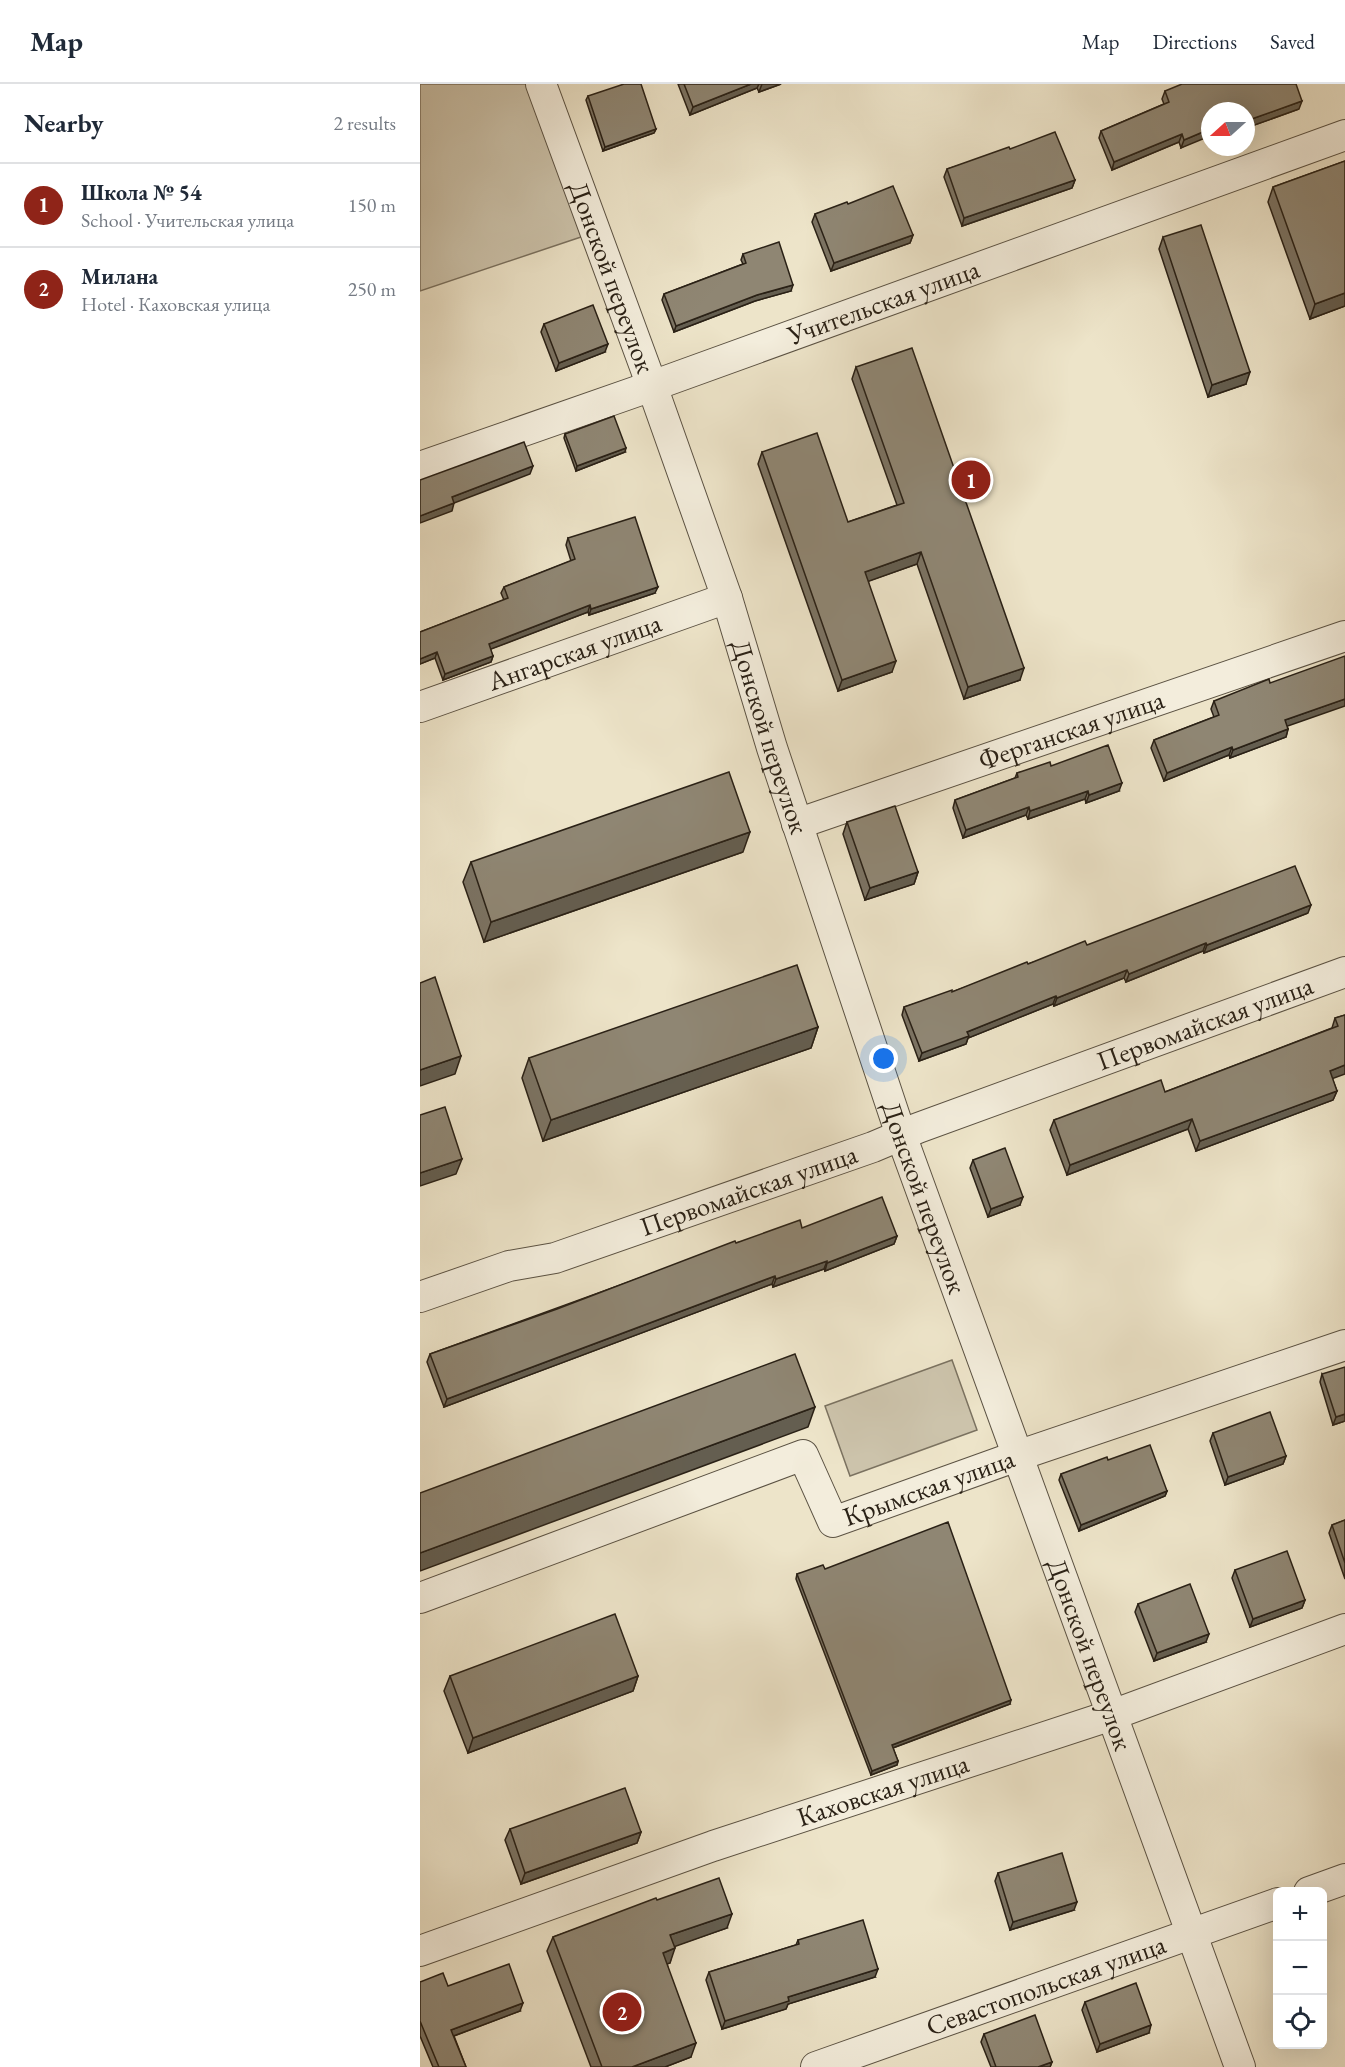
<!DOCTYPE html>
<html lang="en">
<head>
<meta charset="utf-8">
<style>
	body { margin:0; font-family:"EB Garamond",serif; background:#f2f2f3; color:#1f2937 }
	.controls { position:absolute; right:18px; bottom:18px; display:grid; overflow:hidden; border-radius:9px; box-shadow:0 6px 24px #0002 }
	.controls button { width:54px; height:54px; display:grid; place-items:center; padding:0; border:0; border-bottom:2px solid #e0e1e3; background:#fff; color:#1f2937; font:30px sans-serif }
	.compass { position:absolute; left:781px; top:18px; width:54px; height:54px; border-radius:50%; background:#fff; box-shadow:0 6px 24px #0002; rotate:249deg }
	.you { position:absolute; left:464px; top:975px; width:21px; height:21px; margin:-15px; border:4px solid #fff; border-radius:50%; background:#1a73e8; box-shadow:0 0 0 9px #1a73e833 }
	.badge { display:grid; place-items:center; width:39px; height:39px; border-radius:50%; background:#8f2418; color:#fff; font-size:20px; font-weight:700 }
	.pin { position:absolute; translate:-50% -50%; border:3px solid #fff; box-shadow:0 2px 6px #0006 }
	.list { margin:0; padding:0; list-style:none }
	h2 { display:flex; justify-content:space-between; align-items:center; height:78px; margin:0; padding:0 24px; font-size:26px }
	h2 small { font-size:20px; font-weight:400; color:#747a83 }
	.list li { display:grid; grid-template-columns:39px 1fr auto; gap:18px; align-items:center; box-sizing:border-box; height:84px; padding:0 24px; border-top:2px solid #e0e1e3 }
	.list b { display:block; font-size:22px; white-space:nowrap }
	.list p { margin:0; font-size:20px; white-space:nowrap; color:#747a83 }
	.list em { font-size:20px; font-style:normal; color:#747a83 }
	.icon { flex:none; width:33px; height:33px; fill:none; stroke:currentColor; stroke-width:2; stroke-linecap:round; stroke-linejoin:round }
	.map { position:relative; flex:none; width:925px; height:1983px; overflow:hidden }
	header { display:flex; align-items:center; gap:36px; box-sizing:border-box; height:84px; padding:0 30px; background:#fff; border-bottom:2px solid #e0e1e3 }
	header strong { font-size:28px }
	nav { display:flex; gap:33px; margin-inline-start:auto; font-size:21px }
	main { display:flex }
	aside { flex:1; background:#fff }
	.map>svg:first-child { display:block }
	.green { fill:#ccc3ab; stroke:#7b7260; stroke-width:1.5 }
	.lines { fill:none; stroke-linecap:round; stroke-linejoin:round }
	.minor-casing { stroke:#5b5243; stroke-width:32 }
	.minor { stroke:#f3eddc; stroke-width:30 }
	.wall { fill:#7b7363; stroke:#2a2116; stroke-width:1.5 }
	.shaded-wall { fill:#645e50; stroke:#2a2116; stroke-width:1.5 }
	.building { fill:#8f8673; stroke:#2a2116; stroke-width:1.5 }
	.labels { text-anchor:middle; stroke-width:4.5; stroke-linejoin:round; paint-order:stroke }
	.street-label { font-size:27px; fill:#2a2116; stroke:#f3eddc }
</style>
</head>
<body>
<header>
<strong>Map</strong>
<nav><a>Map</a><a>Directions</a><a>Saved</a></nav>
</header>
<main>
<aside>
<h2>Nearby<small>2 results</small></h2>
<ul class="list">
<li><span class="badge">1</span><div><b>Школа № 54</b><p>School · Учительская улица</p></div><em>150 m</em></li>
<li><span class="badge">2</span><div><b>Милана</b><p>Hotel · Каховская улица</p></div><em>250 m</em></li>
</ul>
</aside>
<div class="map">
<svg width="925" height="1983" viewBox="0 0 925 1983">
	<rect width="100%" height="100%" fill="#ede4c9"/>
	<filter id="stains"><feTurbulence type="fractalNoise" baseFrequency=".00333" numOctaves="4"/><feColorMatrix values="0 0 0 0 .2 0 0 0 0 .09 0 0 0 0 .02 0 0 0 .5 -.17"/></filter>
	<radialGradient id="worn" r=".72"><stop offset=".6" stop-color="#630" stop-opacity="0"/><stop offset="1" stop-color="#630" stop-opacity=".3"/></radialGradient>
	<g class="green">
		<path d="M0,0h111l53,152 -164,55z"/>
		<path d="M532,1276l25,70 -127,46 -25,-70z"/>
	</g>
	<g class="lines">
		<g class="minor-casing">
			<g id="minor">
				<path id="s1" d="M121,0l111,302 75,212 45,150 129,387 339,932"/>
				<path id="s2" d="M0,383l232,-81 693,-251"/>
				<path id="s3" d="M0,623l307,-109"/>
				<path id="s4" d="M377,740l548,-188"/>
				<path id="s5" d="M0,1213l89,-31 46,-8 318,-111 45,-19 427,-156"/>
				<path id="s6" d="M0,1514l383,-143 30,67 184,-66 328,-111"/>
				<path d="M889,1808l36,-13"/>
				<path id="s7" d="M0,1867l293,-105 399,-131 233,-86"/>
				<path id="s8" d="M396,1983l462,-164"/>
			</g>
		</g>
		<use href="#minor" class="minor"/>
	</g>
	<g class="wall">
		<path d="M258,0h103l-22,8 -2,-4 -67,27z"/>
		<path d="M745,7l134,18 -53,19v-17l-65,37 -2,-6 -67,28 -13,-32 2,-7 63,-27 -2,-5z"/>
		<path d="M168,12l68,33 -2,4 -51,18 -17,-51z"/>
		<path d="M590,65l65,31 -3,8 -110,38 -18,-49 3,-8z"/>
		<path d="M925,77v145l-35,13 -42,-117 5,-15z"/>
		<path d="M428,120l65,31 -3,8 -79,28 -19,-49 3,-8z"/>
		<path d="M743,153l83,147 -38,13 -49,-148z"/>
		<path d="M323,170l48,37 -36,10 -81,31 -12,-32 2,-6 79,-30 -2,-4z"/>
		<path d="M124,240l61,28 -49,19 -15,-39z"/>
		<path d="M436,283l164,313 -56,19 -47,-135 -49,17 24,91 -54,19 -80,-227 4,-12 86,70 49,-17 -45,-126z"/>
		<path d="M145,350l60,18 -49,19 -12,-33z"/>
		<path d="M148,454l87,55 -66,22 -1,-3 -98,37 3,7 -2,6 -48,18 -8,-22 -15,6v-32l84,-32 -3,-7 3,-6 67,-26 -5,-16z"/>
		<path d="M794,617l73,25 1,3 -2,8 -56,21 -1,-3 -65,26 -13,-33 3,-8 60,-23 -3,-8z"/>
		<path d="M631,682l68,25 -33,12 -1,-4 -57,20 -2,-4 -63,23 -10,-30 2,-8 60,-22 2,-5z"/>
		<path d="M427,738l71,50 -4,12 -49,16 -22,-66z"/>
		<path d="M323,768l-259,90 -21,-60 8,-20z"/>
		<path d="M888,829l-104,40 -1,-2 -77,31 -2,-4 -70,28 -1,-2 -85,34 -2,6 -47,17 -17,-46 2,-8 48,-15 76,-28 59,-19z"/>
		<path d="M925,931l-13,63 5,13 -4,9 -137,51 -8,-22 -121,46 -17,-45 4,-10 111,-28 167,-64 3,-10z"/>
		<path d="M398,943l-7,21 -268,93 -21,-63 7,-20z"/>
		<path d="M553,1076l47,45 -32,12 -18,-49z"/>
		<path d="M382,1144l95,8 -3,8 -69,27 -1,-2 -51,18 -1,-3 -328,123 -17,-45 3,-8 306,-111z"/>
		<path d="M902,1290l23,47 -12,4 -13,-43z"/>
		<path d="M793,1349l73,23 -3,8 -58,21 -15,-44z"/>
		<path d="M688,1376l59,31 -2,5 -86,35 -20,-51 2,-6z"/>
		<path d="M925,1436v59l-16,-46 3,-8z"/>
		<path d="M405,1485l185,135 -117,44 5,13 -1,4 -26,10 -75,-196 1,-5z"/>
		<path d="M815,1486l70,30 -3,8 -52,19 -18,-49z"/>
		<path d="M718,1520l68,38 -52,19 -19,-49z"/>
		<path d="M30,1592h188l-5,15 -165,62 -24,-62z"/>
		<path d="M90,1745l131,3 -4,11 -116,41 -16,-44z"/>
		<path d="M578,1789l76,37 -64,20 -15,-49z"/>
		<path d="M237,1816l70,28 -53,18 -4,17 -3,1 24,93 -26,10h-74l-44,-116 6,-14z"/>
		<path d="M378,1856l77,37 -87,27 -2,5 -64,20 -16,-49 3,-8 87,-27z"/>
		<path d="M0,1898l28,4 72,25 -66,25 12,31h-33l-13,-31z"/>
		<path d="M665,1918l64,31 -52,19 -15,-42z"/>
		<path d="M564,1950l68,28 -2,5h-59l-10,-25z"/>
	</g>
	<g class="shaded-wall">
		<path d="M331,0h8l-2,4 -67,27 3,-8z"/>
		<path d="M342,0h19l-22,8z"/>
		<path d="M882,17l-3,8 -53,19v-7z"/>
		<path d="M236,45l-2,4 -51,18 2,-4z"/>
		<path d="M790,45v7l-29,12 3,-8z"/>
		<path d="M762,50l-3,8 -67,28 2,-8z"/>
		<path d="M655,96l-3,8 -110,38 2,-8z"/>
		<path d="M493,151l-3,8 -79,28 3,-8z"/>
		<path d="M373,201l-2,6 -36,10 -81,31 2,-6 81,-31z"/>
		<path d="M925,209v13l-35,13 5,-15z"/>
		<path d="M188,260l-3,8 -49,19 3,-8z"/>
		<path d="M830,288l-4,12 -38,13 4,-12z"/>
		<path d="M206,364l-1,4 -49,19 1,-5z"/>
		<path d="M113,382l-3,8 -81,31 3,-8z"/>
		<path d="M34,419l-2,8 -32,12v-7z"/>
		<path d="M501,468l-4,12 -56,20 4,-12z"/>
		<path d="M238,503l-3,6 -66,22 2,-6z"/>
		<path d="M170,521l-2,7 -102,39 3,-7z"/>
		<path d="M17,568l-2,6 -15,6v-5z"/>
		<path d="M73,572l-2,6 -48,18 2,-6z"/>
		<path d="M476,577l-4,11 -54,19 4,-11z"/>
		<path d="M604,584l-4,12 -56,19 4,-12z"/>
		<path d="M925,615v7l-63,22 3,-8z"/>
		<path d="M868,645l-2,8 -56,21 3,-8z"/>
		<path d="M812,663l-3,8 -65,26 3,-8z"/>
		<path d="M702,699l-3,8 -33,12 3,-8z"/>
		<path d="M668,707l-3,8 -57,20 2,-8z"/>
		<path d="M609,723l-3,8 -63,23 3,-8z"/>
		<path d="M330,748l-7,20 -259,90 7,-20z"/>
		<path d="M498,788l-4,12 -49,16 5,-12z"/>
		<path d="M891,821l-3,8 -104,40 3,-8z"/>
		<path d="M786,859l-3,8 -77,31 3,-8z"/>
		<path d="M707,886l-3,8 -70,28 3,-8z"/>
		<path d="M636,912l-3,8 -85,34 -2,6 -47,17 3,-8 45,-21z"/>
		<path d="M398,943l-7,21 -268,93 8,-21z"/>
		<path d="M41,972l-6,18 -35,12v-16z"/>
		<path d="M925,981v9l-19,7 4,-10z"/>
		<path d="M917,1007l-4,9 -137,51 4,-10z"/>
		<path d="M772,1035l-4,10 -121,46 3,-10z"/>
		<path d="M42,1075l-6,15 -36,12v-13z"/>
		<path d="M603,1113l-3,8 -32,12 3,-8z"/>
		<path d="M477,1152l-3,8 -69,27 2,-8z"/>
		<path d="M407,1177l-3,8 -51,18 3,-8z"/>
		<path d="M355,1192l-3,8 -328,123 3,-8z"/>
		<path d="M395,1323l-7,20 -388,144v-18z"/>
		<path d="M925,1330v7l-12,4 3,-8z"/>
		<path d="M866,1372l-3,8 -58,21 3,-8z"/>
		<path d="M747,1407l-2,5 -86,35 2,-6z"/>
		<path d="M885,1516l-3,8 -52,19 3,-8z"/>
		<path d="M789,1550l-3,8 -52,19 3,-8z"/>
		<path d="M218,1592l-5,15 -165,62 5,-15z"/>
		<path d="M591,1616l-1,4 -120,45 2,-4z"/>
		<path d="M478,1677l-1,4 -26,10 1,-4z"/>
		<path d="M221,1748l-4,11 -116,41 4,-11z"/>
		<path d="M657,1818l-3,8 -64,20 3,-8z"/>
		<path d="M312,1830l-5,14 -62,22 5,-15z"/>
		<path d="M255,1864l-5,15 -13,4 6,-14z"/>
		<path d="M458,1885l-3,8 -87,27 -2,5 -64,20 3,-8 63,-24z"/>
		<path d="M103,1919l-3,8 -72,27 3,-8z"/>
		<path d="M731,1941l-2,8 -52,19 3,-8z"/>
		<path d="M276,1959l-5,14 -26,10h-33z"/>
		<path d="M632,1978l-2,5h-12z"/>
	</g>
	<g class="building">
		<path d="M204,0h17l15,45 -51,18 -17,-51z"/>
		<path d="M264,0h67l-58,23z"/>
		<path d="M762,0h114l6,17 -56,20v-10h-36v18l-26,11 -2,-6 -68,28 -13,-31 68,-29 -4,-11z"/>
		<path d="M635,48l20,48 -111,38 -17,-49 62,-22 1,2z"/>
		<path d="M925,77v132l-30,11 -42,-117z"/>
		<path d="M473,102l20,49 -79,28 -19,-49 32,-12 1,2z"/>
		<path d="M781,141l49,147 -38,13 -49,-148z"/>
		<path d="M359,158l14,43 -36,10 -81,31 -12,-32 82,-31 -3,-9z"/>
		<path d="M173,221l15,39 -49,19 -15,-39z"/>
		<path d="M492,264l112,320 -56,19 -47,-135 -56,20 31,89 -54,19 -80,-228 55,-19 31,89 56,-19 -48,-136z"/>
		<path d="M194,332l12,32 -49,18 -12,-32z"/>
		<path d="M104,358l9,24 -81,31 2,6 -34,13v-36z"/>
		<path d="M215,433l23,70 -67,22 -1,-4 -101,39 4,12 -48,18 -8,-22 -17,7v-27l88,-34 -4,-11 71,-28 -7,-21z"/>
		<path d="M925,572v43l-60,21 3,9 -55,21 -1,-3 -65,26 -13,-33 65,-25 -5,-14 55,-22 1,4z"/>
		<path d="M688,661l14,38 -33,12 -1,-4 -58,20 -1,-4 -63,23 -11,-30 63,-23 -1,-4 33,-11 1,4z"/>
		<path d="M309,688l21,60 -259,90 -20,-60z"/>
		<path d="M475,722l23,66 -48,16 -23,-66z"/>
		<path d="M875,782l16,39 -104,40 -1,-2 -77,31 -2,-4 -70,28 -1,-2 -89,36 2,4 -47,17 -18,-46 48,-17v2l75,-30 1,2 57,-23 2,4z"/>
		<path d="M377,881l21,62 -267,93 -22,-62z"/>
		<path d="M15,893l26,79 -41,14v-87z"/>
		<path d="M925,931v50l-15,6 7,20 -137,50 -8,-22 -122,46 -16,-45 107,-40 4,12 173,-66 -3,-8z"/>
		<path d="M25,1023l17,52 -42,14v-58z"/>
		<path d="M585,1064l18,49 -32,12 -18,-49z"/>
		<path d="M462,1113l15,39 -70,27v-2l-51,18 -1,-3 -328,123 -17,-45 127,-45 178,-68 1,2 64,-23 2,8z"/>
		<path d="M375,1270l20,53 -395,146v-60z"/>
		<path d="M925,1283v47l-9,3 -14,-43z"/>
		<path d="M850,1328l16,44 -58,21 -15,-44z"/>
		<path d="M730,1361l17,46 -86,34 -20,-51 46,-17 1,3z"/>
		<path d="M925,1436v43l-13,-38z"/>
		<path d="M528,1438l63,178 -119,45 6,16 -26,10 -75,-197 26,-9 2,4z"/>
		<path d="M867,1467l18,49 -52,19 -18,-49z"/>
		<path d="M770,1500l19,50 -52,19 -19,-49z"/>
		<path d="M195,1530l23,62 -165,62 -23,-62z"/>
		<path d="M205,1704l16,44 -116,41 -15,-44z"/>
		<path d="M642,1769l15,49 -64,20 -15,-49z"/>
		<path d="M299,1794l13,36 -62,21 5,13 -12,5 33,90 -64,24h-30l-49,-130 103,-39 1,2z"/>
		<path d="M443,1836l15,49 -90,28 1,4 -64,20 -16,-49 90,-28 -1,-4z"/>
		<path d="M89,1880l14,39 -72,27 15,37h-27l-19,-46v-39l23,-9 5,13z"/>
		<path d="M716,1899l15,42 -51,19 -15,-42z"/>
		<path d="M615,1931l17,47 -14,5h-42l-12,-33z"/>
	</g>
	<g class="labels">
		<g class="street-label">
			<text dy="9" stroke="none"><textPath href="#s1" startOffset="206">Донской переулок</textPath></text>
			<text dy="9" stroke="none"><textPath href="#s2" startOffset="492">Учительская улица</textPath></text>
			<text dy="9" stroke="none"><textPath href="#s3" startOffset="164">Ангарская улица</textPath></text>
			<text dy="9" stroke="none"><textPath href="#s4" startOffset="290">Ферганская улица</textPath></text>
			<text dy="9" stroke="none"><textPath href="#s1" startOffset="692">Донской переулок</textPath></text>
			<text dy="9" stroke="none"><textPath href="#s5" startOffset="832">Первомайская улица</textPath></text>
			<text dy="9" stroke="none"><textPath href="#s5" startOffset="346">Первомайская улица</textPath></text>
			<text dy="9" stroke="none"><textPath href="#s1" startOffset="1178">Донской переулок</textPath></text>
			<text dy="9" stroke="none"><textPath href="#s6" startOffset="584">Крымская улица</textPath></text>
			<text dy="9" stroke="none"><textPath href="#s1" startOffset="1664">Донской переулок</textPath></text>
			<text dy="9" stroke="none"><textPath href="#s7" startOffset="490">Каховская улица</textPath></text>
			<text dy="9" stroke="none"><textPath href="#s8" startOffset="244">Севастопольская улица</textPath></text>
		</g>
	</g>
	<rect width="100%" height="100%" filter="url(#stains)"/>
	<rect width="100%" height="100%" fill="url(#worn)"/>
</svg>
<div class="controls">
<button>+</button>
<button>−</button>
<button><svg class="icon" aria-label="locate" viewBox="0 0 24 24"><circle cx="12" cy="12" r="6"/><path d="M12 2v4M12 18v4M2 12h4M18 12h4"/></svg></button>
</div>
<svg class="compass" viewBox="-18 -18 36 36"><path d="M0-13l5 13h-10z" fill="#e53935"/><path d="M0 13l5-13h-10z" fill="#747a83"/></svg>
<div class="you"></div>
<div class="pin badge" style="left:551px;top:396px">1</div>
<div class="pin badge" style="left:202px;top:1928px">2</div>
</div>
</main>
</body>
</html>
